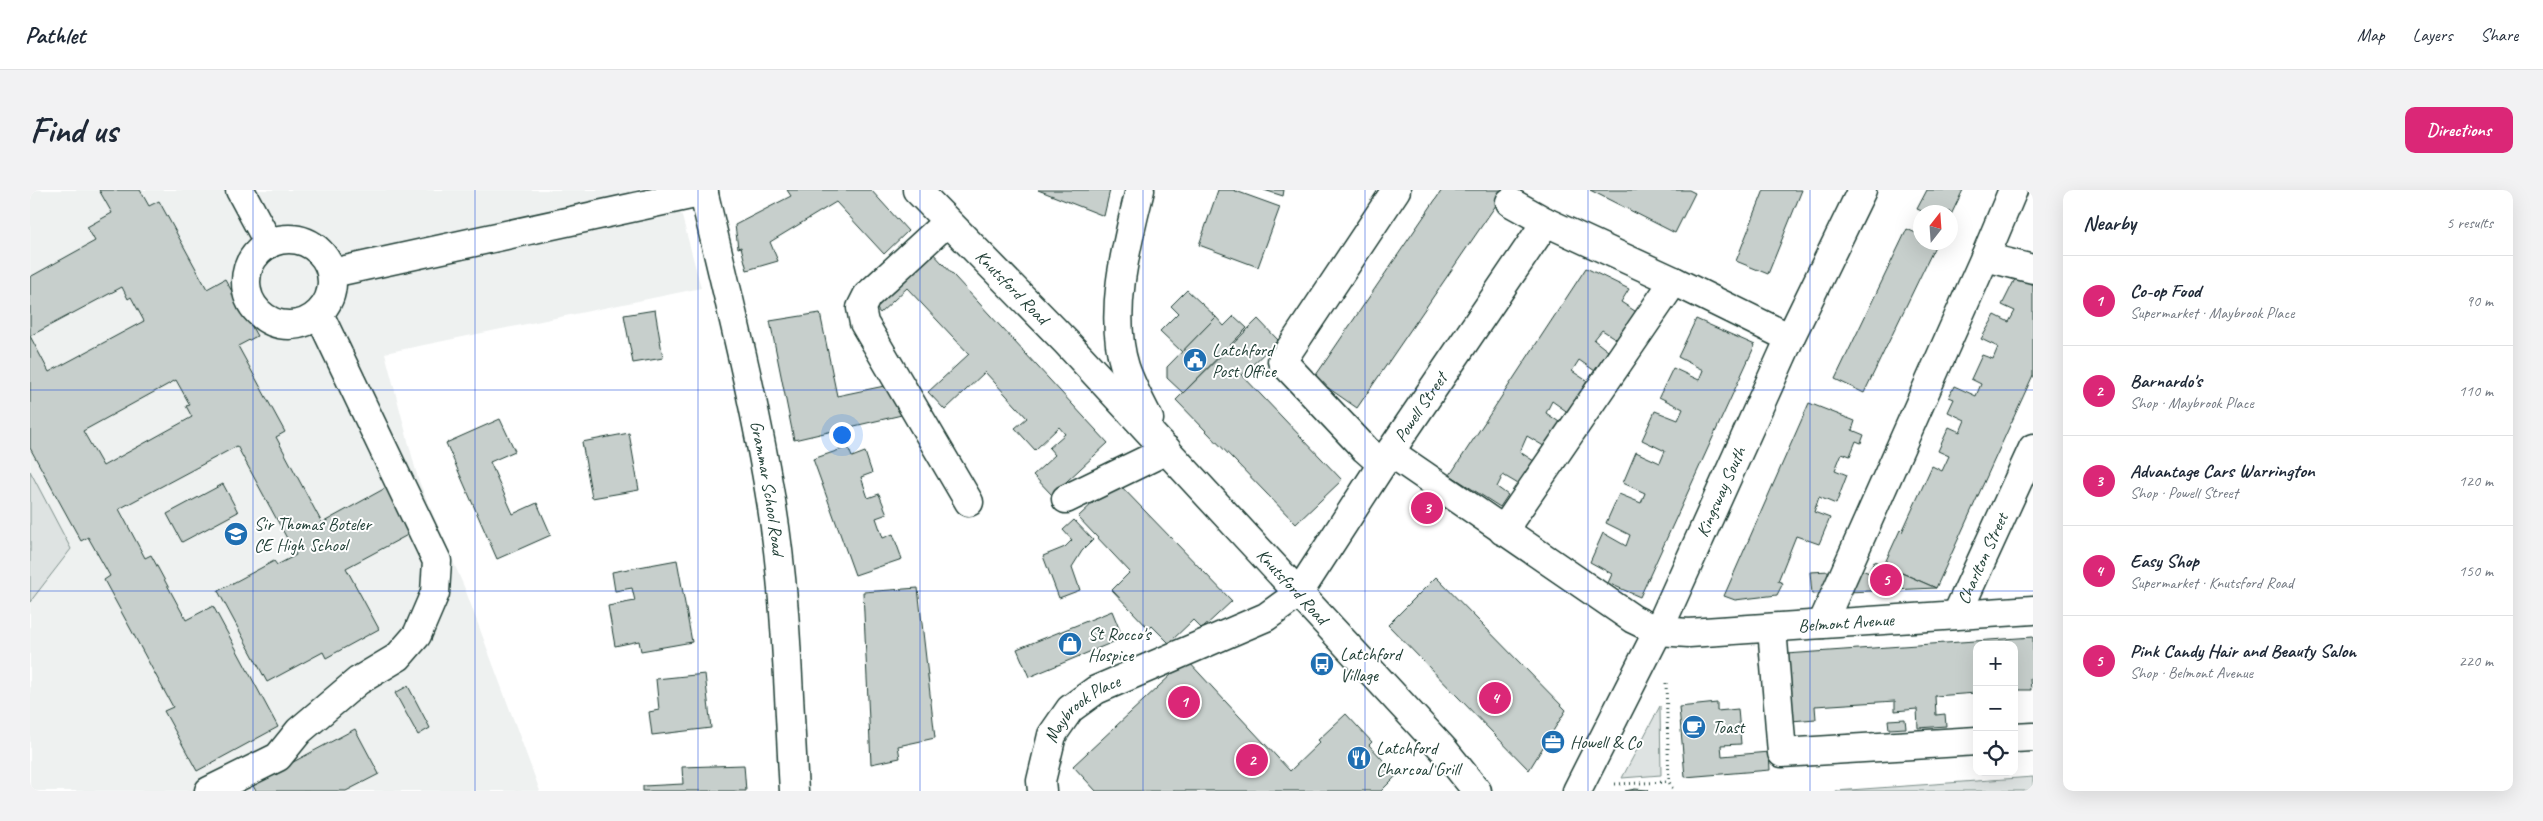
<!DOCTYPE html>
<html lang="en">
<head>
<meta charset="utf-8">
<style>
	body { margin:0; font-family:Caveat,sans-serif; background:#f2f2f3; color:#1f2937 }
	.controls { position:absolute; right:15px; bottom:15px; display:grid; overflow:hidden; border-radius:10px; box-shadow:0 5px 20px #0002 }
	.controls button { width:45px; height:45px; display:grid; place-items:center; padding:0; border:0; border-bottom:1px solid #e0e1e3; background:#fff; color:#1f2937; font:25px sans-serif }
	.compass { position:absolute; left:1883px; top:15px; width:45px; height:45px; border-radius:50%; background:#fff; box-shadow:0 5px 20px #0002; rotate:17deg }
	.you { position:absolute; left:811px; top:244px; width:18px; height:18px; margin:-12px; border:4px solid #fff; border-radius:50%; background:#1a73e8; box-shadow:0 0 0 8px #1a73e833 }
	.badge { display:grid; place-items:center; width:32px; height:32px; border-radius:50%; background:#db2777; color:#fff; font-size:16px; font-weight:700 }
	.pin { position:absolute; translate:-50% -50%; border:2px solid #fff; box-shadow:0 1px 5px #0006 }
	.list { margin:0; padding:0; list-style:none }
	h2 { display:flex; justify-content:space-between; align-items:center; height:65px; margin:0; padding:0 20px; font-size:21px }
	h2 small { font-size:16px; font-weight:400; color:#747a83 }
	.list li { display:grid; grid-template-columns:32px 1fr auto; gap:15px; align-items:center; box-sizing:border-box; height:90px; padding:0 20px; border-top:1px solid #e0e1e3 }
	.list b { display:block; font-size:19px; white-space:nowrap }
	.list p { margin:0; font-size:16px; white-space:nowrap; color:#747a83 }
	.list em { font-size:16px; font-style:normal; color:#747a83 }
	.icon { flex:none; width:28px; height:28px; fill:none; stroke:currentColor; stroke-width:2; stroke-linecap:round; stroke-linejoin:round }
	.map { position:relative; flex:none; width:2003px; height:601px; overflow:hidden; border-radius:10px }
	header { display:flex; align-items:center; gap:30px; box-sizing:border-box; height:70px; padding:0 25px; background:#fff; border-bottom:1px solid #e0e1e3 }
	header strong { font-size:24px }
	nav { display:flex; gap:28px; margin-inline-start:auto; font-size:18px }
	.intro { display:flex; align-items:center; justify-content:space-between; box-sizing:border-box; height:120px; padding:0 30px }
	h1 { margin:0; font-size:35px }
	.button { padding:12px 22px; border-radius:10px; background:#db2777; color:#fff; font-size:18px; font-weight:700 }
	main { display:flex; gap:30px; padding:0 30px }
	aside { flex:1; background:#fff; border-radius:10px; box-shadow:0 5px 20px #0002 }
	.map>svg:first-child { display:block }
	.built { fill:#eef1f0 }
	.green { fill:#dee3e2; stroke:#7e908b }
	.building { fill:#c7cfcc; stroke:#1f3d34; fill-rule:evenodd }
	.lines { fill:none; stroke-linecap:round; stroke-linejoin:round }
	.minor-casing { stroke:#1f3d34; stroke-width:31 }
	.highway-casing { stroke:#1f3d34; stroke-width:31 }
	.path { stroke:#1f3d34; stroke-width:3; stroke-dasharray:1 4; stroke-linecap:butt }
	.minor { stroke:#fff; stroke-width:28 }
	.highway { stroke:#fff; stroke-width:28 }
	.grid { fill:none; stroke:#1d4ed8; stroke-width:1; stroke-opacity:0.55 }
	.labels { text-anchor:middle; stroke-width:4; stroke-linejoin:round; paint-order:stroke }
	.street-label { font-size:18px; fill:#1f3d34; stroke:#fff }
	.poi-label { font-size:18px; fill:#1f3d34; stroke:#fff; text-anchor:start }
</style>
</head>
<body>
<header>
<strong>Pathlet</strong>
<nav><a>Map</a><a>Layers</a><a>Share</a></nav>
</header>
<div class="intro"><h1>Find us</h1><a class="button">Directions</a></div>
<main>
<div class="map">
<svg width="2003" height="601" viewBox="0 0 2003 601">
	<rect width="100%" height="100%" fill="#fff"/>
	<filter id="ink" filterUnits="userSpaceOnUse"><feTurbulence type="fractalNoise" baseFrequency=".02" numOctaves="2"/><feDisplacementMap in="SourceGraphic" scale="10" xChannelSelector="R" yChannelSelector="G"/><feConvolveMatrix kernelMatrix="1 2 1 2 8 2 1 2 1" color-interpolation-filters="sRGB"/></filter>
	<g filter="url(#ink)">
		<path class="built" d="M0,0h645l26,98 -316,65 33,126 47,110 75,202h-510z"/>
		<g class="green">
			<path d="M0,281l41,78 -41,53z"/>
			<path d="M1630,516l1,69 -39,3z"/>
			<path d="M2003,587v14h-198z"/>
		</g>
		<g class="building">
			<path d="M69,0h41l9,16 10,-5 48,88 18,-10 32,57 -19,10 47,86 -9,5 46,86 69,-38 24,46 -69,37 33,61 -53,29 -3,-6 -56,30 -49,-91 56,-30 3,4 19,-10 -59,-109 -118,63 26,49 6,-3 35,65 27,-14 65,121 -81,44 -33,-60 9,-4 -69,-127 6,-4 -22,-39 -7,4 -51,-93v-112l19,36 95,-51 -13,-24 -3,2 -6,-12 -92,49v-59l65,-36 -8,-14 25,-14zM146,190l14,25 -4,1 6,11 -89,49 -20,-35z"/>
			<path d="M757,0h84l37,41 -24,23 -48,-52 -66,40 8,19 -31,9 -6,-23 -3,1 -3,-23 56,-29z"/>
			<path d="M1008,0h72l-6,26z"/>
			<path d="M1188,0h15l47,17 -22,60 -59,-22z"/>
			<path d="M1234,0h20l-1,6z"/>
			<path d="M1412,0h60l3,2 -148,216 -43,-30z"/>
			<path d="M1560,0h99l6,3 -20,40z"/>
			<path d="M1734,0h38l-34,84 -32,-13z"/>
			<path d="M1897,0h36l-13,27v-5h-26l-7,-3z"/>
			<path d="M1877,39l13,6v7h17l-73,151 -29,-14z"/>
			<path d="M901,61l177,192 -56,52 -19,-20 22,-20 -6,-7 16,-14 -6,-7 -24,23 -20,-22 12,-10 -42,-46 -40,38 -17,-18 41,-38 -62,-66 -27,25 -7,-9z"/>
			<path d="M1556,78l43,21 -8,13 17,11 -17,29 -19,-12 -8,10 14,11 -13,20 -16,-11 -7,11 15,10 -18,32 -17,-12 -6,12 16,11 -15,24 -20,-12 -7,16 20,13 -15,23 -22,-13 -6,12 11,8 -8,12 -50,-32z"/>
			<path d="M1985,89l18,4v92l-97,213 -52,-23 16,-35 2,2 30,-66 10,5 7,-15 -11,-5 11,-24 11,5 5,-12 -17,-8 6,-13 -5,-2 5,-11 22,10 5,-12 -10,-5 11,-24 11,4 5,-12 -17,-8 14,-24 14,7 6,-11 -13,-6z"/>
			<path d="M1157,100l29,27 -34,35 -22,-21 18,-18 -7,-7z"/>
			<path d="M625,120l8,48 -30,5 -9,-48z"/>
			<path d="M790,123l17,83 52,-11 17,29 -112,26 -24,-119z"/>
			<path d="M1204,126l13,12 -64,65 -16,-15v-11l49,-50 8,9z"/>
			<path d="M1228,129l20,21 -36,35 100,105 -46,44 -120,-124z"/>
			<path d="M1666,129l59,26 -115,252 -32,-14 4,-9 -22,-12 13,-29 23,13 4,-11 -24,-12 13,-29 22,9 4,-10 -22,-10 13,-31 24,11 5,-12 -23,-11 13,-29 23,9 5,-11 -24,-12 14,-29 26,12 4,-10 -25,-13z"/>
			<path d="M1779,213l46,18 -3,9 12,5 -3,8 -5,-2 -6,15 -8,-3 -7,17 12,5 -11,29 -17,-7 -5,15 16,6 -11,26 -23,-8 -18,45 5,2 -6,12 -42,5 -11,-4z"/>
			<path d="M470,229l15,32 -25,11 23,52 24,-11 14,32 -54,24 -51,-116z"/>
			<path d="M599,243l10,57 -47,8 -10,-56z"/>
			<path d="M818,257l4,10 13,-5 7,21 -11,4 7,21 11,-4 8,20 -11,4 7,20 10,-4 9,25 -47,16 -42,-116z"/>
			<path d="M1086,291l116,120 -30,28 -9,-9 -24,23 -17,-17 -3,3 -37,-39 18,-18 -52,-55z"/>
			<path d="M193,294l15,28 -56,30 -15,-28z"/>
			<path d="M1391,303l23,15 -11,16 -23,-15z"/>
			<path d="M1044,330l19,20 -11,11 -10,16 8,23 -21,8 -16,-42 22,-9 7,-7 -9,-10z"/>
			<path d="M647,370l15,82 -51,9 -2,-10 -24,5 -7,-40 27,-5 -3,-13 -17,3 -3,-19z"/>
			<path d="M1844,371l62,27 -88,4 10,-24 11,5z"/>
			<path d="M1800,381l2,22 -20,1 -2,-22z"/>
			<path d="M1406,387l130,133 -37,60 -141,-145z"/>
			<path d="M888,398l17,150 -37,8 2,12 -29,6 -8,-172z"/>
			<path d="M1082,421l11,27 -94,39 -12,-28z"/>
			<path d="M2003,447v42h-3l1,11h-17v-45h-37v55l-1,-7 -41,3 1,19 9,-1 1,12 -28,2 -1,-19 -22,2v-10l-80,5 1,13 -25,2 -5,-67z"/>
			<path d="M1157,470l103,111 30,-29 -2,-2 28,-26 26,28 -3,3 28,30 -16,16h-285l-23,-25z"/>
			<path d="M675,484l6,54 -59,7 -3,-23 10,-2 -3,-31z"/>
			<path d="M378,496l22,42 -12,7 -23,-42z"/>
			<path d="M1687,513v8l21,-2 3,35 -20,1 1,11 47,-4 1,18 -85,7 -6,-70z"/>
			<path d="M1875,529l1,9 -17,1 -1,-9z"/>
			<path d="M325,539l24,45 -33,17h-90l-4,-7z"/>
			<path d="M714,575l2,26h-103v-5l40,-2 -1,-17z"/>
			<path d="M1605,599l13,1 1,1h-24z"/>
		</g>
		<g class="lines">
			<g class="minor-casing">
				<g id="minor">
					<path d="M210,0l29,54"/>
					<path id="s1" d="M673,0c24,103 51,206 68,311 16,95 17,193 23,290"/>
					<path d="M1480,12l36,20 128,59 116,57"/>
					<path d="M917,32l-80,74 -6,12 3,15 105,179"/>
					<circle cx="259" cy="92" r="43"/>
					<path d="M1955,67l28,-67"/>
					<path d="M302,83l372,-81"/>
					<path id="s2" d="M1360,262l243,167 25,12 31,2 344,-23"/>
					<path d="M1352,274l-17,-15 -83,-88 114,-171"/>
					<path d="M1036,309l101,-49"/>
					<path d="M1473,341l171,-250"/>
					<path id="s3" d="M1927,424l76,-166"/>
					<path d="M1792,434l163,-367 48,12"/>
					<path d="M1742,438l10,125 195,-12"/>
					<path d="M1984,548l19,-1"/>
					<path d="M179,601l69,-34 21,-26 59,-50 40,-24 19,-22 18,-42 2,-32 -118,-247"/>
					<path id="s4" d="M1012,601l-1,-10 11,-46 18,-26 26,-19 170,-73 32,-23 92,-142 156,-230"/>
				</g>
			</g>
			<g class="highway-casing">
				<g id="highway">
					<path id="s5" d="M887,0l150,153 377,407 33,41"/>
					<path d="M1110,0c-13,53 -32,123 -15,177 6,18 15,35 24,52"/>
					<path id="s6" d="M1547,601l81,-160 132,-293 72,-148"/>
				</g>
			</g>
			<g class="path">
				<path d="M1636,493l3,99 5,9"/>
				<path d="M1585,594l54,-2"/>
			</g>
			<use href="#minor" class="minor"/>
			<use href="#highway" class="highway"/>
		</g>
	</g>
	<path class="grid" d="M223,0v601M445,0v601M668,0v601M890,0v601M1113,0v601M1335,0v601M1558,0v601M1780,0v601M0,200h2003M0,401h2003"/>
	<defs>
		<g id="civic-disc" transform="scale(1.25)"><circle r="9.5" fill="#1f6fb2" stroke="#fff"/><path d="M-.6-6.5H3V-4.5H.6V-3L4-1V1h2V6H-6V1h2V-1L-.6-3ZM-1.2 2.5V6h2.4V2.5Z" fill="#fff"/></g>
		<g id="school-disc" transform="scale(1.25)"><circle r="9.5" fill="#1f6fb2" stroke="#fff"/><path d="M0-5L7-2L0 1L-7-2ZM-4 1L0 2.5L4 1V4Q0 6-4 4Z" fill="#fff"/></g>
		<g id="shop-disc" transform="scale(1.25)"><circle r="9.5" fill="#1f6fb2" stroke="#fff"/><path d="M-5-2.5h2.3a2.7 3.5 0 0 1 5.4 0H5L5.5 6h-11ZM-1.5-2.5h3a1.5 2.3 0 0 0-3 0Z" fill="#fff"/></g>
		<g id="bus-disc" transform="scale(1.25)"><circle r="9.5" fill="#1f6fb2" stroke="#fff"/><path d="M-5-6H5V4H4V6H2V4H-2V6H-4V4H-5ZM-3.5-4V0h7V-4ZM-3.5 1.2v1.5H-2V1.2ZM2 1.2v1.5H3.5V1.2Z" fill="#fff"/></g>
		<g id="cafe-disc" transform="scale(1.25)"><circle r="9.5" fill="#1f6fb2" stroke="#fff"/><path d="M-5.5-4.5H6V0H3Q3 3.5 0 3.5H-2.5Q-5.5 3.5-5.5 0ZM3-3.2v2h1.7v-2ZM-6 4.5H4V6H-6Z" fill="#fff"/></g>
		<g id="office-disc" transform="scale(1.25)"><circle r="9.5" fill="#1f6fb2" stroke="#fff"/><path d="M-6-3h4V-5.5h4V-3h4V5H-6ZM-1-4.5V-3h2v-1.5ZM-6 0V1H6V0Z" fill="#fff"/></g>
		<g id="restaurant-disc" transform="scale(1.25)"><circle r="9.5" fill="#1f6fb2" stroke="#fff"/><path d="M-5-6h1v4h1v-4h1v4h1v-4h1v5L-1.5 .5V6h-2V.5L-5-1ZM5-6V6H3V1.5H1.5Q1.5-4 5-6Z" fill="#fff"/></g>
	</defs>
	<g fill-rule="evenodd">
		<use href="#civic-disc" x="1165" y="170"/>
		<use href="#school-disc" x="206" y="344"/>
		<use href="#shop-disc" x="1040" y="454"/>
		<use href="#bus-disc" x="1292" y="474"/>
		<use href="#cafe-disc" x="1664" y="537"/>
		<use href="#office-disc" x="1523" y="552"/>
		<use href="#restaurant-disc" x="1329" y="568"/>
	</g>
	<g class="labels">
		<g class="street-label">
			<text dy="6" stroke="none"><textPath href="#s5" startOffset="136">Knutsford Road</textPath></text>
			<text dy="6" stroke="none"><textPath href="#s4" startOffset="569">Powell Street</textPath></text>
			<text dy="6" stroke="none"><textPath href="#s1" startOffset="305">Grammar School Road</textPath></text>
			<text dy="6" stroke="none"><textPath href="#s6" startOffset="332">Kingsway South</textPath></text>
			<text dy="6" stroke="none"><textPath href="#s3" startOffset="61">Charlton Street</textPath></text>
			<text dy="6" stroke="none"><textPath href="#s5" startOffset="546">Knutsford Road</textPath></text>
			<text dy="6" stroke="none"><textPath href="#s2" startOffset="511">Belmont Avenue</textPath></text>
			<text dy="6" stroke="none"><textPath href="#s4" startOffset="98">Maybrook Place</textPath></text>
		</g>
		<g class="poi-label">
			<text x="1182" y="166">Latchford<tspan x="1182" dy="21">Post Office</tspan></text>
			<text x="224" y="340">Sir Thomas Boteler<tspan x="224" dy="21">CE High School</tspan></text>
			<text x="1058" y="450">St Rocco's<tspan x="1058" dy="21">Hospice</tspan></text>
			<text x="1310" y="470">Latchford<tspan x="1310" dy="21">Village</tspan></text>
			<text x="1682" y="543">Toast</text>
			<text x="1540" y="558">Howell &amp; Co</text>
			<text x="1346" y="564">Latchford<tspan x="1346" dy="21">Charcoal Grill</tspan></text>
		</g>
	</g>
</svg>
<div class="controls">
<button>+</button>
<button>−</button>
<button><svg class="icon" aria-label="locate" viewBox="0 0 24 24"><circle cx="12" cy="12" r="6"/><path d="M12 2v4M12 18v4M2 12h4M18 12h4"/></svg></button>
</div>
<svg class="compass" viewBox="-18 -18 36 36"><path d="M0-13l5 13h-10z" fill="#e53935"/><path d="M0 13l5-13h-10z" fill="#747a83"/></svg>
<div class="you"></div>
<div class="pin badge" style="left:1154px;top:512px">1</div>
<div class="pin badge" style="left:1222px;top:570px">2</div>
<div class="pin badge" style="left:1397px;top:318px">3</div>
<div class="pin badge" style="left:1465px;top:508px">4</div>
<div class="pin badge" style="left:1856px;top:390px">5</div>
</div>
<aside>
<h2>Nearby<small>5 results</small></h2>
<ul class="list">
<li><span class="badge">1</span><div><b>Co-op Food</b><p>Supermarket · Maybrook Place</p></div><em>90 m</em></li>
<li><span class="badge">2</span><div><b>Barnardo's</b><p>Shop · Maybrook Place</p></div><em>110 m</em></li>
<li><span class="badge">3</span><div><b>Advantage Cars Warrington</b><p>Shop · Powell Street</p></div><em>120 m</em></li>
<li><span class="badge">4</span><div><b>Easy Shop</b><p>Supermarket · Knutsford Road</p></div><em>150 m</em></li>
<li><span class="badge">5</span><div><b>Pink Candy Hair and Beauty Salon</b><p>Shop · Belmont Avenue</p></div><em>220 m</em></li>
</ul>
</aside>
</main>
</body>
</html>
